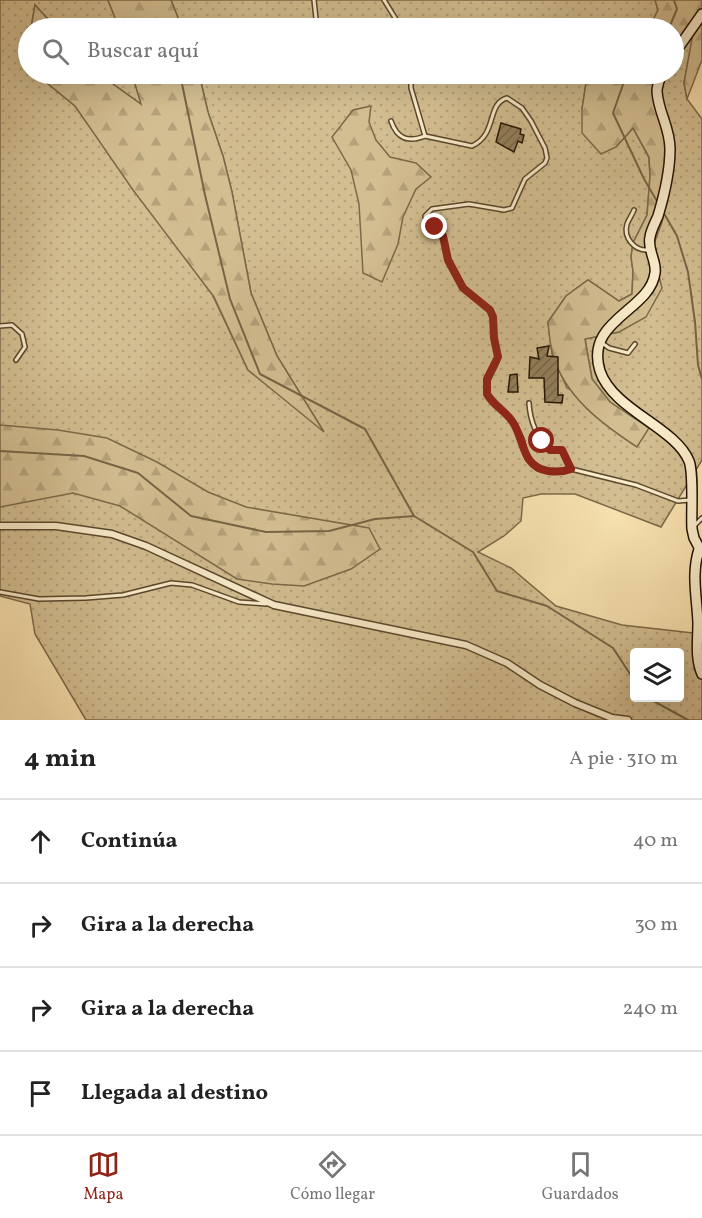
<!DOCTYPE html>
<html lang="es">
<head>
<meta charset="utf-8">
<style>
	body { margin:0; font-family:Vollkorn,serif; background:#f6f6f6; color:#222 }
	.controls { position:absolute; right:18px; bottom:18px; display:grid; overflow:hidden; border-radius:6px; box-shadow:0 6px 24px #0002 }
	.controls button { width:54px; height:54px; display:grid; place-items:center; padding:0; border:0; border-bottom:2px solid #e0e0e0; background:#fff; color:#222; font:30px sans-serif }
	.stop { position:absolute; width:18px; height:18px; margin:-14px; border:4px solid #8f2418; border-radius:50%; background:#fff }
	.stop.end { background:#8f2418; border-color:#fff; box-shadow:0 2px 6px #0008 }
	.list { margin:0; padding:0; list-style:none }
	h2 { display:flex; justify-content:space-between; align-items:center; height:78px; margin:0; padding:0 24px; font-size:26px }
	h2 small { font-size:20px; font-weight:400; color:#767676 }
	.list li { display:grid; grid-template-columns:39px 1fr auto; gap:18px; align-items:center; box-sizing:border-box; height:84px; padding:0 24px; border-top:2px solid #e0e0e0 }
	.list b { display:block; font-size:22px; white-space:nowrap }
	.list em { font-size:20px; font-style:normal; color:#767676 }
	.icon { flex:none; width:33px; height:33px; fill:none; stroke:currentColor; stroke-width:2; stroke-linecap:round; stroke-linejoin:round }
	.map { position:relative; flex:none; width:702px; height:720px; overflow:hidden }
	.search { position:absolute; background:#fff; box-shadow:0 6px 24px #0002; left:18px; right:18px; top:18px; height:66px; display:flex; align-items:center; gap:15px; box-sizing:border-box; padding:0 21px; border-radius:33px; color:#767676; font-size:22px }
	.sheet { height:414px; background:#fff }
	nav { display:flex; justify-content:space-around; align-items:center; box-sizing:border-box; height:84px; border-top:2px solid #e0e0e0; background:#fff; font-size:16px; color:#767676 }
	nav a { display:grid; justify-items:center; gap:3px }
	nav .on { color:#8f2418 }
	.map>svg:first-child { display:block }
	.grass { fill:url(#grass-dots); stroke:#7c6948; stroke-width:1.5; fill-rule:evenodd }
	.forest { fill:url(#forest-firs); stroke:#7c6948; stroke-width:1.5 }
	.lines { fill:none; stroke-linecap:round; stroke-linejoin:round }
	.stream { stroke:#776546; stroke-width:2 }
	.building { fill:url(#building-hatch); stroke:#241400; stroke-width:1.5 }
	.lane-casing { stroke:#59472c; stroke-width:6 }
	.street-casing { stroke:#59472c; stroke-width:9 }
	.secondary-casing { stroke:#241400; stroke-width:12 }
	.lane { stroke:#faeccb; stroke-width:3 }
	.street { stroke:#faeccb; stroke-width:6 }
	.secondary { stroke:#faeccb; stroke-width:9 }
	.route { stroke:#8f2418; stroke-width:8 }
</style>
</head>
<body>
<div class="map">
<svg width="702" height="720" viewBox="0 0 702 720">
	<defs>
		<pattern id="grass-dots" width="8" height="8" patternUnits="userSpaceOnUse" patternTransform="scale(1.5)"><rect width="8" height="8" fill="#d3be91"/><path d="M2 2h.1M6 6h.1" fill="none" stroke="#b5a27b" stroke-width="1.8" stroke-linecap="round"/></pattern>
		<pattern id="forest-firs" width="22" height="20" patternUnits="userSpaceOnUse" patternTransform="scale(1.5)"><rect width="22" height="20" fill="#d3be91"/><path d="M5 1l3.5 6h-7zM16 11l3.5 6h-7z" fill="#b5a27b"/></pattern>
		<pattern id="building-hatch" width="6" height="6" patternUnits="userSpaceOnUse" patternTransform="scale(1.5)"><rect width="6" height="6" fill="#927f5b"/><path d="M-1 1l2-2M0 6l6-6M5 7l2-2" fill="none" stroke="#776749"/></pattern>
	</defs>
	<rect width="100%" height="100%" fill="#f7e1af"/>
	<filter id="stains"><feTurbulence type="fractalNoise" baseFrequency=".00333" numOctaves="4"/><feColorMatrix values="0 0 0 0 .2 0 0 0 0 .09 0 0 0 0 .02 0 0 0 .5 -.17"/></filter>
	<radialGradient id="worn" r=".72"><stop offset=".6" stop-color="#630" stop-opacity="0"/><stop offset="1" stop-color="#630" stop-opacity=".3"/></radialGradient>
	<g class="grass">
		<path d="M0,0h108l11,28h-63l-21,-23 -4,23h-3l-3,37 3,2v7h8l39,32 137,188 36,76 74,59 -45,-73 -26,-63 -19,-101 -9,-36 -15,-44 -9,-38h383l4,9 -4,26 34,38 17,-19 16,30 1,18 -3,39 -14,28 -2,14 2,14 -1,23 -13,7 -31,-21 -22,16 -18,26 4,32 15,34 82,40 -39,-26 -18,-23 -7,-40 34,-7 33,-83 6,-159 5,-16h11v-17l20,-25 -10,51 3,16 15,20v341l-41,67 -86,-33h-34l-18,4 -2,23 -17,15 -26,16 33,16 45,38 66,19 80,9v86h-616l-51,-86 -5,-30 -30,-8zM634,652h46v46h-46z"/>
		<path d="M171,0h484l3,10 -9,18h-47l-12,-3 -6,3h-402z"/>
		<path d="M99,74h33l10,31z"/>
	</g>
	<g class="forest">
		<path d="M108,0h63l11,28h-63z"/>
		<path d="M655,0h47v60l-15,39 -3,-16 9,-50 -19,24v-29h-25l9,-18z"/>
		<path d="M35,5l21,23h-25z"/>
		<path d="M36,74h63l42,30 -9,-30h67l9,38 15,44 9,36 19,101 26,63 47,76 -76,-62 -34,-73 -81,-107 -58,-84z"/>
		<path d="M582,74h81l-5,16 12,82 -8,50 -10,27 10,39 -16,29 -27,15 -34,7 7,40 18,23 39,26 -12,19c-35,-23 -72,-50 -84,-92 -3,-10 -4,-22 -5,-33l18,-26 22,-16 31,21 13,-7 1,-23 -2,-14 2,-14 14,-28 3,-39 -1,-19 -16,-29 -17,19 -15,7 -19,-21v-24l4,-26z"/>
		<path d="M371,106l-2,16 7,18 14,17 26,6 15,14 -15,12 -13,28 -5,27 -16,38 -19,-9 -4,-69 -8,-34 -19,-33 21,-27z"/>
		<path d="M0,425l58,5 49,8 50,24 51,30 38,15 123,21 11,21 -29,20 -47,17 -32,-2 -35,-5 -117,-73 -47,-13 -73,14z"/>
	</g>
	<g class="lines">
		<g class="stream">
			<path d="M669,28l8,-19 -3,-9"/>
			<path d="M180,74l25,121 25,104 30,75 105,55 49,87"/>
			<path d="M630,74l-4,2 -13,37 31,66 14,24"/>
			<path d="M662,210l15,26 11,36 7,50 3,43 4,14"/>
			<path d="M0,451l84,5 54,17 53,43 75,16 63,-1 46,-12 39,-3 59,36 24,39 50,15 66,42 21,32"/>
			<path d="M648,698l40,22"/>
		</g>
	</g>
	<g class="building">
		<path d="M501,123l20,6 -1,5 4,1 -2,8 -4,-2 -4,11 -18,-10z"/>
		<path d="M549,346l-2,10 11,1v38h5l-1,8 -17,-1 -1,-24h-15l1,-21 9,2 -2,-11z"/>
		<path d="M517,374l1,18h-10l2,-17z"/>
	</g>
	<g class="lines">
		<g class="lane-casing">
			<g id="lane">
				<path d="M314,0l3,28"/>
				<path d="M384,0l13,21 9,7"/>
				<path d="M411,74v14l14,48"/>
				<path d="M391,121c6,17 16,22 34,15l47,10c26,-12 14,-42 35,-48l15,10 9,13 14,27 2,10 -2,5 -20,16 -13,29 -8,2 -35,-6 -37,5 -7,7 1,5 9,6 8,9 5,24 15,28 27,22 4,11v12l4,24c-3,14 -14,22 -11,37l27,29 8,16 5,19 11,11 19,3 14,-3 65,16 42,16 12,-1"/>
				<path d="M634,210c-2,5 -5,9 -7,14 -4,14 8,27 21,26"/>
				<path d="M0,326l12,-1 10,9 3,13 -9,13"/>
				<path d="M602,343l7,5 19,5 7,-9"/>
				<path d="M529,403c1,18 8,36 22,47h11l9,19"/>
				<path d="M695,525l7,-7"/>
				<path d="M0,592l39,7 47,-1 37,-3 48,-12 21,2 47,17 27,2"/>
			</g>
		</g>
		<g class="street-casing">
			<path id="street" d="M0,526h56l56,8 34,12 128,59 192,40 41,18 33,22 35,18 37,15 16,2"/>
		</g>
		<g class="secondary-casing">
			<g id="secondary">
				<path d="M674,54l28,-40"/>
				<path d="M661,74c-1,5 -4,12 -4,17 1,21 13,36 13,58 0,21 -6,47 -12,67 -3,7 -7,14 -8,21 -3,13 7,24 5,36 -5,38 -71,47 -55,98 13,39 75,56 89,90 5,12 2,52 3,68l2,9 8,15"/>
				<path d="M699,549c-8,25 -2,48 -1,74 0,17 -3,35 4,51"/>
			</g>
		</g>
		<use href="#lane" class="lane"/>
		<use href="#street" class="street"/>
		<use href="#secondary" class="secondary"/>
	</g>
	<g class="lines">
		<path class="route" d="M435,227l8,9 5,24 15,28 27,22 3,7 1,21 4,19 -11,22v15c6,11 18,17 25,27 13,18 9,46 36,50 8,1 15,1 23,-2l-9,-19h-12l-8,-9"/>
	</g>
	<rect width="100%" height="100%" filter="url(#stains)"/>
	<rect width="100%" height="100%" fill="url(#worn)"/>
</svg>
<div class="controls">
<button><svg class="icon" aria-label="layers" viewBox="0 0 24 24"><path d="M12 4l9 5-9 5-9-5zM3 14l9 5 9-5"/></svg></button>
</div>
<div class="stop" style="left:542px;top:441px"></div>
<div class="stop end" style="left:435px;top:227px"></div>
<div class="search"><svg class="icon" aria-label="search" viewBox="0 0 24 24"><circle cx="10" cy="10" r="6"/><path d="M15 15l6 6"/></svg>Buscar aquí</div>
</div>
<section class="sheet">
<h2>4 min<small>A pie · 310 m</small></h2>
<ul class="list">
<li><svg class="icon" aria-label="ahead" viewBox="0 0 24 24"><path d="M12 20V5M6 11l6-6 6 6"/></svg><div><b>Continúa</b></div><em>40 m</em></li>
<li><svg class="icon" aria-label="right" viewBox="0 0 24 24"><path d="M7 20v-9h11M14 6l5 5-5 5"/></svg><div><b>Gira a la derecha</b></div><em>30 m</em></li>
<li><svg class="icon" aria-label="right" viewBox="0 0 24 24"><path d="M7 20v-9h11M14 6l5 5-5 5"/></svg><div><b>Gira a la derecha</b></div><em>240 m</em></li>
<li><svg class="icon" aria-label="arrive" viewBox="0 0 24 24"><path d="M6 21V4h12l-3 4 3 4H6"/></svg><div><b>Llegada al destino</b></div></li>
</ul>
</section>
<nav>
<a class="on"><svg class="icon" aria-label="map" viewBox="0 0 24 24"><path d="M3 6l6-2 6 2 6-2v14l-6 2-6-2-6 2zM9 4v14M15 6v14"/></svg>Mapa</a>
<a><svg class="icon" aria-label="directions" viewBox="0 0 24 24"><path d="M12 3l9 9-9 9-9-9zM9 14v-3h6M13 9l2 2-2 2"/></svg>Cómo llegar</a>
<a><svg class="icon" aria-label="saved" viewBox="0 0 24 24"><path d="M7 4h10v16l-5-4-5 4z"/></svg>Guardados</a>
</nav>
</body>
</html>
